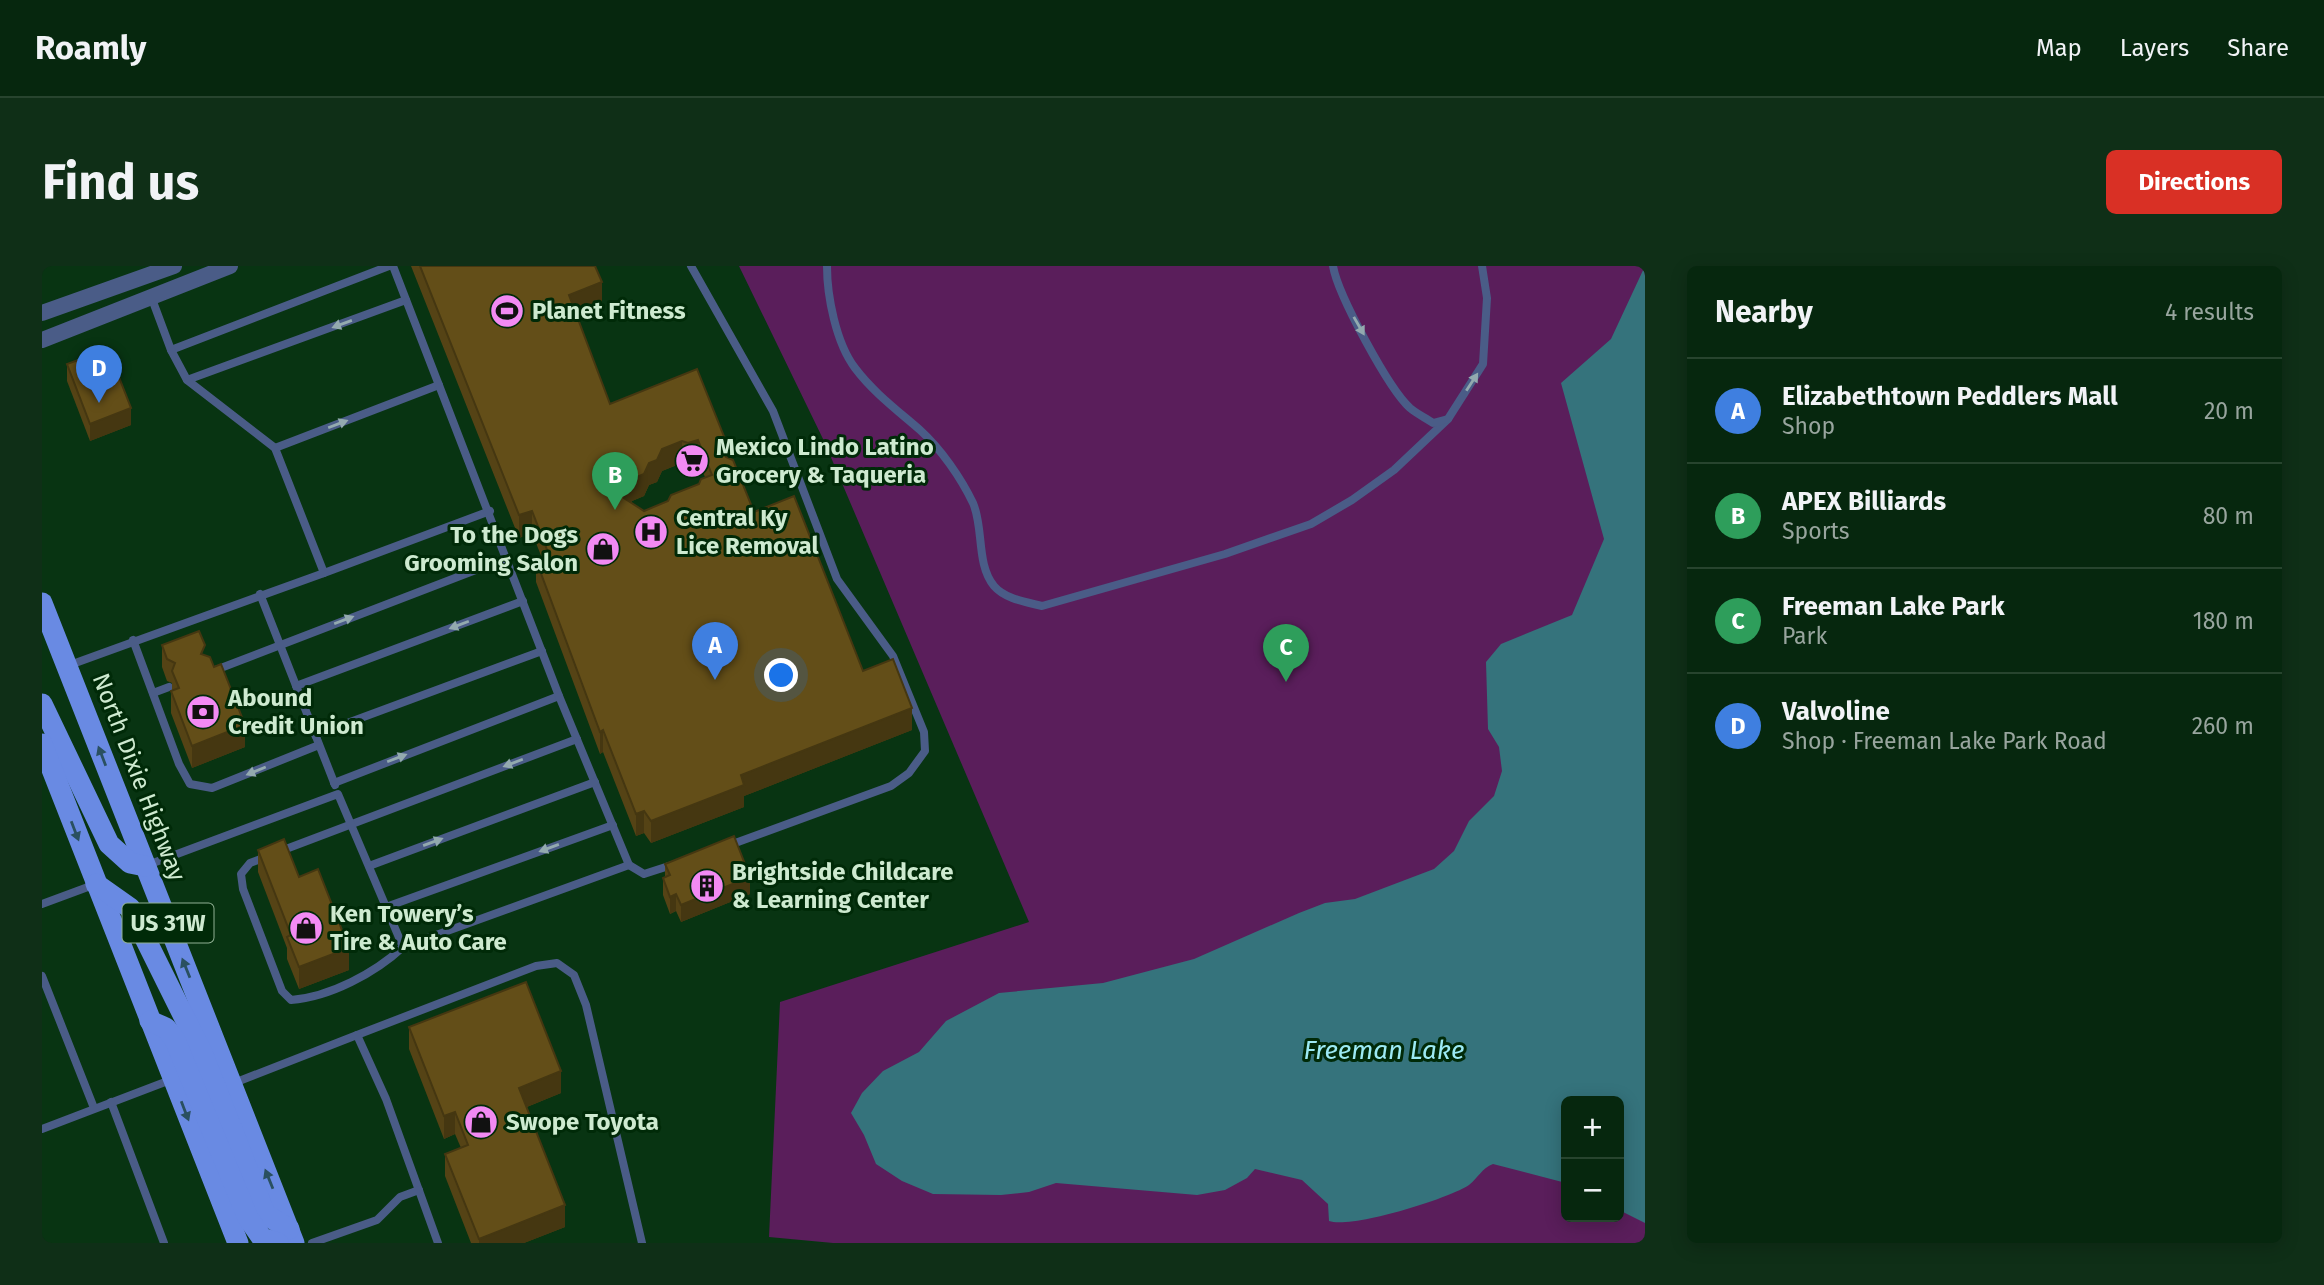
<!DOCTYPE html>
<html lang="en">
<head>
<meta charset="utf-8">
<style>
	body { margin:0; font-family:"Fira Sans",sans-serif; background:#0f2f17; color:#f1f3f6 }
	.controls { position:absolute; right:21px; bottom:21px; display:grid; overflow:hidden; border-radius:10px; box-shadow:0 4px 18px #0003 }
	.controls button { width:63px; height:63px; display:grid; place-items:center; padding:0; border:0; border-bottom:2px solid #27442e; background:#06270e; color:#f1f3f6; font:35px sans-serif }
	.you { position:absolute; left:740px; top:410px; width:24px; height:24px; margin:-18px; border:5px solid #fff; border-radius:50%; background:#1a73e8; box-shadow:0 0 0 10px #1a73e833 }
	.badge { display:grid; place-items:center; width:46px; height:46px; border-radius:50%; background:#d93025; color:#fff; font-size:23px; font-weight:700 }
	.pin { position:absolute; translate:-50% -58px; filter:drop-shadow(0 2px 4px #0008) }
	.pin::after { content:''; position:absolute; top:37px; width:24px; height:21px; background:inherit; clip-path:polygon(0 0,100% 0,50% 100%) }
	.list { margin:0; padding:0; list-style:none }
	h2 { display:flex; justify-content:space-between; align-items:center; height:91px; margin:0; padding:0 28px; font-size:30px }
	h2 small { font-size:23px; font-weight:400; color:#98a59e }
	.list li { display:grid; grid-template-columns:46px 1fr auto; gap:21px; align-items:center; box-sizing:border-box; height:105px; padding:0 28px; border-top:2px solid #27442e }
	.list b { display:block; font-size:26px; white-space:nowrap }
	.list p { margin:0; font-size:23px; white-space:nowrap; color:#98a59e }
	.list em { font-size:23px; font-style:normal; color:#98a59e }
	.map { position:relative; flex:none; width:1603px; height:977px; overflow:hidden; border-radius:10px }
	header { display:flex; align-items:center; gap:42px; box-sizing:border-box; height:98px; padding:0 35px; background:#06270e; border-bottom:2px solid #27442e }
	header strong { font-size:33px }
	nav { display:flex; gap:38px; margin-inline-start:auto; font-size:24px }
	.intro { display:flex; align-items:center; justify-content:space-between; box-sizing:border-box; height:168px; padding:0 42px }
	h1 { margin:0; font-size:49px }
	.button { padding:18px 32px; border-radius:10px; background:#d93025; color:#fff; font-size:24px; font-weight:700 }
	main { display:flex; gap:42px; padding:0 42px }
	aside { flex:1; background:#06270e; border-radius:10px; box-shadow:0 4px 18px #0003 }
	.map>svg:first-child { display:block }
	.green { fill:#5a1e5b; fill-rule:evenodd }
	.water { fill:#35737c }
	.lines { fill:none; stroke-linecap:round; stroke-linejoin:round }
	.lane { stroke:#4a5c87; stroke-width:8 }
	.street { stroke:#4a5c87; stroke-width:16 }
	.primary { stroke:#698ae3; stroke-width:21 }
	.wall { fill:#554315; fill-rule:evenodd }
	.shaded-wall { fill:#453711 }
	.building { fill:#634e18; stroke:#453711; stroke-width:2; fill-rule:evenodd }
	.oneway { fill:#93aaaf }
	.oneway2 { fill:#2a5060 }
	.labels { text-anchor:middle; stroke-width:6; stroke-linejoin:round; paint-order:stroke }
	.shield { fill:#002a08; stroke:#90b094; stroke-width:2 }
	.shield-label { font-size:23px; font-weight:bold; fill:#ceead0 }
	.poi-label { font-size:24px; font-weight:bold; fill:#ceead0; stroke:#002a08; text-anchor:start }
	.street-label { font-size:24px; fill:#ceead0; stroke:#002a08 }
	.water-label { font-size:26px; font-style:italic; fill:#9ceaf4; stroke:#002a08 }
</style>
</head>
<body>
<header>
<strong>Roamly</strong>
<nav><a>Map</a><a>Layers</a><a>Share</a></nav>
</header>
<div class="intro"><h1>Find us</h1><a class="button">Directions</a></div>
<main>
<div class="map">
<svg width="1603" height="977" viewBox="0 0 1603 977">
	<rect width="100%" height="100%" fill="#083412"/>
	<path class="green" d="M697,0h906v977h-812l-64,-6 11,-235 249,-80 -205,-481zM1524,835h53v116h-53z"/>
	<path class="water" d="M1603,0v957l-26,-13v-109h-53v82l-73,-19c-11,4 -15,14 -24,21 -21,14 -118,44 -140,36l-1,-17 -26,-24 -47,-11 -8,9 -22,12 -28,5 -141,-12 -27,9 -28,3 -68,-1 -31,-13 -26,-17 -12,-29 -13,-22 11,-20 21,-22 36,-19 27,-31 53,-28 104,-10 91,-24 105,-46 26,-10 30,-4 79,-30 20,-18 15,-30 25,-25 8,-25 -3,-24 -11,-18 -2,-67 15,-18 71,-29 32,-76 -43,-156 50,-44z"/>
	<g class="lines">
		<g class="lane">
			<path d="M649,0l82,145 64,168 56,77 31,76 1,19 -16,22 -18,13 -164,60"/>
			<path d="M785,0c0,30 9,77 28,102 18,24 42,42 65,62 21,19 41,48 53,73 11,25 3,61 21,83 11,13 32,16 48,20l183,-52 86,-30 41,-24 42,-30 54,-51"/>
			<path d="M1291,0c5,29 56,123 77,142 7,6 16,10 23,15l15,-4 35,-55 4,-66 -5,-32"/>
			<path d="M129,84l218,-84"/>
			<path d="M145,114l219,-80"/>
			<path d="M233,182l164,-63"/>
			<path d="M282,307l166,-62"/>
			<path d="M218,328l75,191"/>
			<path d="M91,374l46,124 11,20 22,4 107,-43"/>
			<path d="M25,400l257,-93 -49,-125 -88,-68 -16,-30 -19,-51"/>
			<path d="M171,405l294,-113"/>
			<path d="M254,420l227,-85"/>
			<path d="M111,427l16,-6"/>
			<path d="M273,469l227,-84"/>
			<path d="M292,517l225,-87"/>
			<path d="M236,586l299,-113"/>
			<path d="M224,591l-16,6 -9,11 2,15 39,102 9,9c39,-3 84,-27 112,-53"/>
			<path d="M587,599l15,9 31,-10"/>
			<path d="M103,600l193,-72 65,153 226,-82 -70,-169 -166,-430"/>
			<path d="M327,600l226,-84"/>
			<path d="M0,638l54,-20"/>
			<path d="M344,641l227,-82"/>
			<path d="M0,710l52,132"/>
			<path d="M315,769l179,-69 21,-3 17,12 12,30 56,238"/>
			<path d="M192,817l123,-48 29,64 52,144"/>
			<path d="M69,836l53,141"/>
			<path d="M0,863l131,-50"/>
			<path d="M270,977l65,-23 23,-23 19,-7"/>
		</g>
		<g class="street">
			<path d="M0,47l132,-47"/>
			<path d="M0,74l188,-74"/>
		</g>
		<g class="primary">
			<path d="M0,337l252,640"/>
			<path d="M0,438l67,140 21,19 15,3"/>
			<path d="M0,478l196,499"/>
			<path d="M54,618l34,24 73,147 62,159 24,15"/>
			<path d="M108,755l16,7 9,12 73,178 14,20 16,5"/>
		</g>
	</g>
	<g class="wall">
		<path d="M369,0h184l7,38 -26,10 34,90 87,-35 28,84 29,59 109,159 49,59 -168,66v11l-93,36 -7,-10 -8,3 -33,-84 -3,2 -64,-172v-22l6,-2 -10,-25 -13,5zM656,196l7,15 -6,7 -31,17 -24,10 -13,-8 1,-2 12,-5 5,-11 8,-3 5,-11 20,-8 6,2z"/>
		<path d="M25,98l64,61 -41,16 -23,-60z"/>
		<path d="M120,379l43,10 40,92 -53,21 -21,-55v-22h1v-8l-5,-2 -5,-14z"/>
		<path d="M216,584l41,27 50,93 -50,19 -12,-30v-11l-29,-76z"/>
		<path d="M623,598l85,30 -69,28 -5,-11 -6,3 -7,-19v-17l2,-1z"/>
		<path d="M367,761l152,66 -34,14 38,120 -41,16h-53l-26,-67v-22l16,-6 -6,-14 -11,5 -35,-90z"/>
	</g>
	<g class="shaded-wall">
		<path d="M560,16v22l-33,13v-22z"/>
		<path d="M89,142v17l-41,16v-17z"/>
		<path d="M683,173v22l-3,-16z"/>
		<path d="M656,174v22l-10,3v-22z"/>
		<path d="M640,175v22l-20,8 -5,11 -8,3 -5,11 -12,5 -8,19v-22l8,-19 30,-30z"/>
		<path d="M490,245v22l-13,5v-23z"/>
		<path d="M870,442v22l-168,66v11l-93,36v-22l90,-46z"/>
		<path d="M203,459v22l-53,21v-22z"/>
		<path d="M561,464v22l-3,2v-22z"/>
		<path d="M602,545v22l-8,3v-22z"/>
		<path d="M708,611v17l-69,28v-17z"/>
		<path d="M634,628v17l-6,3v-17z"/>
		<path d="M307,682v22l-50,19v-22z"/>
		<path d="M519,805v22l-42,17v-22z"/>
		<path d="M413,846v22l-11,5v-23z"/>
		<path d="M523,939v22l-41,16h-45v-4z"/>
	</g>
	<g class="building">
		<path d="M378,0h175l7,16 -33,13 41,109 87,-35 28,70 -3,6 4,12 7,3 21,52 40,-16 69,175 30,-12 19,49 -171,67 3,10 -93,36 -7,-10 -8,3 -33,-84 -3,2 -64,-172 13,-5 -17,-44 -13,4zM656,174l14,35 -11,4 -2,5 -28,11 -3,6 -24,10 -20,-13 8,-19 12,-5 5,-11 8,-3 5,-11 20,-8 6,2z"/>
		<path d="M66,83l23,59 -41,16 -23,-60z"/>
		<path d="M157,365l6,14 -4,9 9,3 4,10 7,-3 24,61 -53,21 -21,-55 8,-3 -7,-17 3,-8 -8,-4 -5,-14z"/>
		<path d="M692,570l16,41 -69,28 -5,-11 -6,3 -7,-19 7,-3 -5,-11z"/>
		<path d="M242,573l15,38 19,-8 31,79 -50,19 -12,-30 4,-2 -33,-85z"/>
		<path d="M484,716l35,89 -42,17 46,117 -86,34 -34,-85 23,-9 -13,-33 -11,4 -35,-89z"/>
	</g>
	<defs><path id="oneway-solid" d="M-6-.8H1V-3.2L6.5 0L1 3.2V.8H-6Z" transform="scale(1.75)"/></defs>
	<g class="oneway">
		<use href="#oneway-solid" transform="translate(300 58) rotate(160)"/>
		<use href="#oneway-solid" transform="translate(1317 60) rotate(60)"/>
		<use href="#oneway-solid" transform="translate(1430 116) rotate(-57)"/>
		<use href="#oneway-solid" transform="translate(296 158) rotate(-21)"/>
		<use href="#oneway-solid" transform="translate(302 354) rotate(-21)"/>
		<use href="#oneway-solid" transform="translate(417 359) rotate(159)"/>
		<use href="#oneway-solid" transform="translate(355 492) rotate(-21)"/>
		<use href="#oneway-solid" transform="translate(471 497) rotate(159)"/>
		<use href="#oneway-solid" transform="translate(214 505) rotate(158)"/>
		<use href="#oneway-solid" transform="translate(391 576) rotate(-20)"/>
		<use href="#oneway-solid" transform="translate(507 582) rotate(160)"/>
	</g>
	<g class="oneway2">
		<use href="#oneway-solid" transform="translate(60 490) rotate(-111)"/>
		<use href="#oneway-solid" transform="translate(33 565) rotate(69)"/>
		<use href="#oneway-solid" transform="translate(144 702) rotate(-112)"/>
		<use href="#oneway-solid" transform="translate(143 845) rotate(69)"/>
		<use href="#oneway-solid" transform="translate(227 913) rotate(-112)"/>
	</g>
	<defs>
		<g id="stadium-disc" transform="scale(1.75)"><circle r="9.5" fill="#f28af3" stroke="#002a08"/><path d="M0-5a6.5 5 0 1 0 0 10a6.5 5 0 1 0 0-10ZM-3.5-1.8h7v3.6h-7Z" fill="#111"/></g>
		<g id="supermarket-disc" transform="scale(1.75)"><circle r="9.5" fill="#f28af3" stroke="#002a08"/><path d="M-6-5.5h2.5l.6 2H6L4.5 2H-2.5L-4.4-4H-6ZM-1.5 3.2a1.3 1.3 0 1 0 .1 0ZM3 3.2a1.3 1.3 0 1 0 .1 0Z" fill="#111"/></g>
		<g id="hospital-disc" transform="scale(1.75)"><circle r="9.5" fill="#f28af3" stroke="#002a08"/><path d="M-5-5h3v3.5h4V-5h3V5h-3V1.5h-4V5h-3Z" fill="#111"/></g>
		<g id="shop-disc" transform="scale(1.75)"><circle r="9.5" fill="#f28af3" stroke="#002a08"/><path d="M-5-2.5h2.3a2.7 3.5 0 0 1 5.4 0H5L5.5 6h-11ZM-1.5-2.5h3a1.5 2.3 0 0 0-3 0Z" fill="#111"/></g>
		<g id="bank-disc" transform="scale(1.75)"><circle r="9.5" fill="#f28af3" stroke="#002a08"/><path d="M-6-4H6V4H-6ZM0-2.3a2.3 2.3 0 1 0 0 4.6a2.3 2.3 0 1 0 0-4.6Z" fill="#111"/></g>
		<g id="building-disc" transform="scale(1.75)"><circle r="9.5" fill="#f28af3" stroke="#002a08"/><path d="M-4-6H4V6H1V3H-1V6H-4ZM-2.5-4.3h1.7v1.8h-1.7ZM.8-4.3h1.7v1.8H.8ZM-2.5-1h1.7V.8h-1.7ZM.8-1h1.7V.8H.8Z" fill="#111"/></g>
	</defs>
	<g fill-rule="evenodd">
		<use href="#stadium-disc" x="465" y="45"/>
		<use href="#supermarket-disc" x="650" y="195"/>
		<use href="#hospital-disc" x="609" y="266"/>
		<use href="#shop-disc" x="561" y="283"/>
		<use href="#bank-disc" x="161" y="446"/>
		<use href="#building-disc" x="665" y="620"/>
		<use href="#shop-disc" x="264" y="662"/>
		<use href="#shop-disc" x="439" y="856"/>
	</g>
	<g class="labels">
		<rect class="shield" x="80.5" y="637.5" width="91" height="39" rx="5"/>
		<g class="shield-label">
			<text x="126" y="665">US 31W</text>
		</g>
		<g class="poi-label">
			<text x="490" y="53">Planet Fitness</text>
			<text x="674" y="189">Mexico Lindo Latino<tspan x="674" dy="28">Grocery &amp; Taqueria</tspan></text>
			<text x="634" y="260">Central Ky<tspan x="634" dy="28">Lice Removal</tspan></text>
			<text x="536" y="277" text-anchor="end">To the Dogs<tspan x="536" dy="28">Grooming Salon</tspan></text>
			<text x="186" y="440">Abound<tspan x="186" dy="28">Credit Union</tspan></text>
			<text x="690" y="614">Brightside Childcare<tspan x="690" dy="28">&amp; Learning Center</tspan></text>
			<text x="288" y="656">Ken Towery’s<tspan x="288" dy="28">Tire &amp; Auto Care</tspan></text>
			<text x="464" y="864">Swope Toyota</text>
		</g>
		<g class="street-label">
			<text transform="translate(97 511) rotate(69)" y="8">North Dixie Highway</text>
		</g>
		<g class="water-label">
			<text x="1342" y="793">Freeman Lake</text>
		</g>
	</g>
</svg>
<div class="controls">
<button>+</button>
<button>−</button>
</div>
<div class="you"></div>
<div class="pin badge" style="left:673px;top:414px;background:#3f7fe0">A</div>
<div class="pin badge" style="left:573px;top:244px;background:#2e9e5b">B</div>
<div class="pin badge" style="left:1244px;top:416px;background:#2e9e5b">C</div>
<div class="pin badge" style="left:57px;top:137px;background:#3f7fe0">D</div>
</div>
<aside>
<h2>Nearby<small>4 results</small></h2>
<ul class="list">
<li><span class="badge" style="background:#3f7fe0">A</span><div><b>Elizabethtown Peddlers Mall</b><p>Shop</p></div><em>20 m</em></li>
<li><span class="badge" style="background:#2e9e5b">B</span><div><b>APEX Billiards</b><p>Sports</p></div><em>80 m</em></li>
<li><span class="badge" style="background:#2e9e5b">C</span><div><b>Freeman Lake Park</b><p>Park</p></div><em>180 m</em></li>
<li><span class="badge" style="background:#3f7fe0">D</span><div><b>Valvoline</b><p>Shop · Freeman Lake Park Road</p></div><em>260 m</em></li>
</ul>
</aside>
</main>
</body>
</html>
